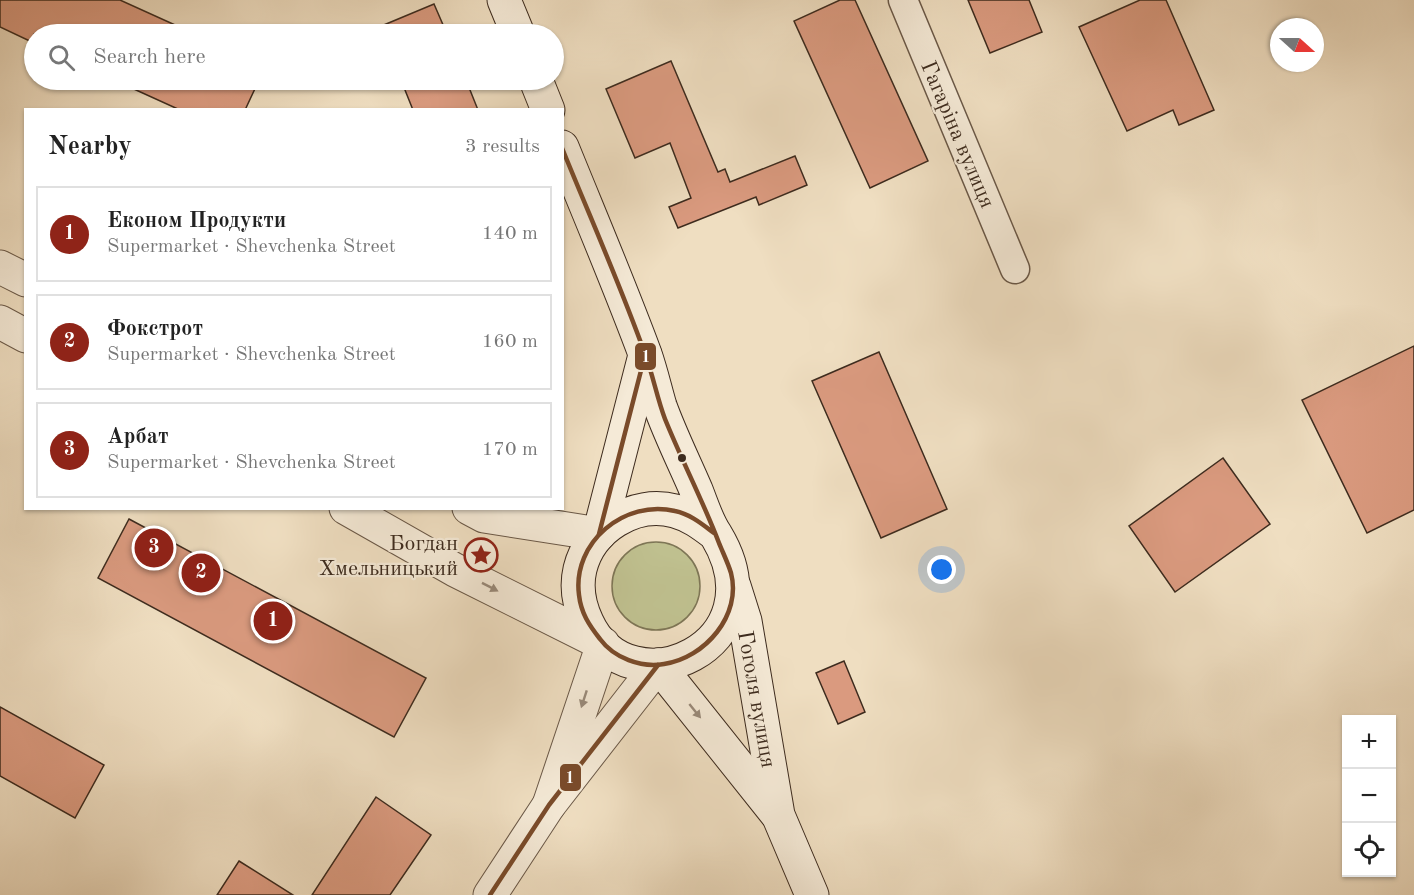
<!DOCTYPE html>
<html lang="en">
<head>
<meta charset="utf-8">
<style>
	body { margin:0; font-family:"Old Standard TT",serif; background:#f2f2f2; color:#222 }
	.controls { position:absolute; right:18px; bottom:18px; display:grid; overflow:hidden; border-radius:0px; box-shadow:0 2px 4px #0004 }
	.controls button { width:54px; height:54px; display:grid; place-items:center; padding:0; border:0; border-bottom:2px solid #e0e0e0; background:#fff; color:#222; font:30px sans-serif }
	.compass { position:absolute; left:1270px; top:18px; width:54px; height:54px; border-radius:50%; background:#fff; box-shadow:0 2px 4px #0004; rotate:111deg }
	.you { position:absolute; left:942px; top:570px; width:21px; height:21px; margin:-15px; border:4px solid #fff; border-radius:50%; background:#1a73e8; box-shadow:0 0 0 9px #1a73e833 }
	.badge { display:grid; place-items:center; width:39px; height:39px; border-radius:50%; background:#8f2418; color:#fff; font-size:20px; font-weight:700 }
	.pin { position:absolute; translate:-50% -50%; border:3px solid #fff; box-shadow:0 2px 6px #0006 }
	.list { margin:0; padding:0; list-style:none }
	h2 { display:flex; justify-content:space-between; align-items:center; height:78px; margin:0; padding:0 24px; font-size:26px }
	h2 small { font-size:20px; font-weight:400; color:#767676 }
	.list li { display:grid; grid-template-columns:39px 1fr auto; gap:18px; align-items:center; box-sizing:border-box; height:96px; margin:0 12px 12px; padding:0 12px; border:2px solid #e0e0e0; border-radius:0px }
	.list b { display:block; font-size:22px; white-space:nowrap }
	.list p { margin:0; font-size:20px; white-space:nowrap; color:#767676 }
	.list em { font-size:20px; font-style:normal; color:#767676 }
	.icon { flex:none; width:33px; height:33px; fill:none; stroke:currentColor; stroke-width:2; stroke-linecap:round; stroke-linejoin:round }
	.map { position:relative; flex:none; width:1414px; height:895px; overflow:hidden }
	.search { position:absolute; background:#fff; box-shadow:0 2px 4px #0004; left:24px; top:24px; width:540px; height:66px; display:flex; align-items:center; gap:15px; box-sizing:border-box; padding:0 21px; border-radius:33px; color:#767676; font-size:22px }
	.panel { position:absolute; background:#fff; box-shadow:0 2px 4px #0004; left:24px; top:108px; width:540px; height:402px; border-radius:0px }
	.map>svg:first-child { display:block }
	.green { fill:#bfc08f; stroke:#7e7656; stroke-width:1.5 }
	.building { fill:#da9a7f; stroke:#3d2b1e; stroke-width:1.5 }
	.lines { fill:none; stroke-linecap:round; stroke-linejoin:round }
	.minor-casing { stroke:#6a5847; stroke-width:31 }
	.tertiary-casing { stroke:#6a5847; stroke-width:35 }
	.secondary-casing { stroke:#3d2b1e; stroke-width:35 }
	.minor { stroke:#f5ead7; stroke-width:28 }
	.tertiary { stroke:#f5ead7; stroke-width:33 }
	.secondary { stroke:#f5ead7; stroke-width:33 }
	.bus-1-casing { stroke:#f5ead7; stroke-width:9 }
	.bus-1 { stroke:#7a4b2a; stroke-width:4.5 }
	.oneway { fill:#998a7a }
	.bus-dot { fill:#3d2b1e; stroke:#f5ead7; stroke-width:2 }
	.labels { text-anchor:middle; stroke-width:4.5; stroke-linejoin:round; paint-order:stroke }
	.street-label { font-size:22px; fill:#3d2b1e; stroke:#f5ead7 }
	.poi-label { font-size:22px; fill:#3d2b1e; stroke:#f5ead7; text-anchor:end }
	.line-badge { stroke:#f5ead7; stroke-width:2 }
	.badge-label { font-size:16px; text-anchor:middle; font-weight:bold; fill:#fff }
</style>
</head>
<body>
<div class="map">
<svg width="1414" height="895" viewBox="0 0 1414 895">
	<rect width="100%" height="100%" fill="#efdec1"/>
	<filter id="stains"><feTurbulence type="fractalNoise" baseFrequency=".00333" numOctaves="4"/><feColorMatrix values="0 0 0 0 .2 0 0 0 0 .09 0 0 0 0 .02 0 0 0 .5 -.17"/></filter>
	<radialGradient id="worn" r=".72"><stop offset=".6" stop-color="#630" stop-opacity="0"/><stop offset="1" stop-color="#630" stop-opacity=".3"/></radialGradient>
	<circle class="green" cx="656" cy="586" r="44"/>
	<g class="building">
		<path d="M0,0h120l75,34h-161v9l-34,-16z"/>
		<path d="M840,0h15l73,161 -58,27 -76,-167z"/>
		<path d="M968,0h61l13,32 -52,21z"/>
		<path d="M1140,0h26l48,110 -35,15 -6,-15 -46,21 -48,-104z"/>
		<path d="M434,4l13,30h-65l-3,-7z"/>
		<path d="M671,61l47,111 7,-3 5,13 65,-26 12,29 -48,20 -3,-8 -78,31 -9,-21 22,-9 -21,-55 -35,15 -29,-69z"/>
		<path d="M114,80h145l-14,30h-65z"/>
		<path d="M401,80h65l12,30h-65z"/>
		<path d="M1414,346v164l-47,23 -65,-133z"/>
		<path d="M879,352l68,157 -66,29 -69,-157z"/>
		<path d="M1223,458l47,66 -95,68 -46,-66z"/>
		<path d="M129,519l297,159 -32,59 -296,-159z"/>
		<path d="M844,661l21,51 -27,12 -22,-51z"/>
		<path d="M0,707l104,58 -29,53 -75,-42z"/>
		<path d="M376,797l55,38 -41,60h-78z"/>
		<path d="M239,861l54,34h-76z"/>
	</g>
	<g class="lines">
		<g class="minor-casing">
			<path id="minor" d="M903,0l112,269"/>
		</g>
		<g class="tertiary-casing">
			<g id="tertiary">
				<path d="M0,267l26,13"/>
				<path d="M0,322l26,14"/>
				<path d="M346,508l109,62 148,74 -54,161"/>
				<path d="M469,508l15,8 115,18"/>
				<path d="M490,895l59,-90 109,-140"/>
			</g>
		</g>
		<g class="secondary-casing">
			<g id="secondary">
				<path d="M504,0l14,34"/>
				<path d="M536,80l12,30"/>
				<path d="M562,147c28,69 57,137 83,207 6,17 10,35 15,52 10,28 24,56 36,84 6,15 11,32 20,45 67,111 -87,179 -129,87 -8,-17 -11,-36 -7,-53 10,-41 54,-69 95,-58 15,4 27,13 39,22"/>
				<path d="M599,534l46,-179"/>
				<path d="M734,586l11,35 33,194 34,80"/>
				<path d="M658,665l118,148"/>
			</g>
		</g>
		<use href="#minor" class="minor"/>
		<use href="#tertiary" class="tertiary"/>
		<use href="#secondary" class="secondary"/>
		<g class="bus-1-casing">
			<g id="bus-1">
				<path d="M562,148c28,69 58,136 83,206 8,21 12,44 20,65 17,42 38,82 54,124 4,10 9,20 12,30 11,42 -26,85 -67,91 -23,4 -50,-6 -64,-25 -11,-14 -19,-26 -21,-44 -7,-53 46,-96 96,-84 15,3 27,13 39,22"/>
				<path d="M599,534l46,-179"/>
				<path d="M490,895l59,-90 109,-140"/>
			</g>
		</g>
		<use href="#bus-1" class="bus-1"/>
	</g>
	<defs><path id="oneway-solid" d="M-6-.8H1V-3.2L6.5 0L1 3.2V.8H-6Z" transform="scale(1.5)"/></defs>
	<g class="oneway">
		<use href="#oneway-solid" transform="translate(490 587) rotate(27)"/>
		<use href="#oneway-solid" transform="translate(584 699) rotate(108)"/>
		<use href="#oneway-solid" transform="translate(695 711) rotate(51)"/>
	</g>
	<defs>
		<g id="sight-ring" transform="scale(1.725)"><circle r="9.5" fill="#f5ead7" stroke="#8f2418" stroke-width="1.5"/><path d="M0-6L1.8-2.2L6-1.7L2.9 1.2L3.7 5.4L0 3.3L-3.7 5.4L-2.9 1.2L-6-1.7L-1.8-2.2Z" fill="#8f2418"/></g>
	</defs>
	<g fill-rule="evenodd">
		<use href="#sight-ring" x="481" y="555"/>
	</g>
	<circle class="bus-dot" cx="682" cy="458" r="5"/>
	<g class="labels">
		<g class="street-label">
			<text transform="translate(959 134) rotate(67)" y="8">Гагаріна вулиця</text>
			<text transform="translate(758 699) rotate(80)" y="8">Гоголя вулиця</text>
		</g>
		<g class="poi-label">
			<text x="458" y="550">Богдан<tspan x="458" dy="25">Хмельницький</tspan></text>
		</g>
	</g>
	<g class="line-badge">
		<rect x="634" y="342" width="23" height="29" rx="6" fill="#7a4b2a"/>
		<rect x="559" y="763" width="23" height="29" rx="6" fill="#7a4b2a"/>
	</g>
	<g class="badge-label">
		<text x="646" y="362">1</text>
		<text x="570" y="783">1</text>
	</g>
	<rect width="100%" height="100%" filter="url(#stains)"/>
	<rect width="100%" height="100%" fill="url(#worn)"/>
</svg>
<div class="controls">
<button>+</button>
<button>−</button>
<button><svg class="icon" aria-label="locate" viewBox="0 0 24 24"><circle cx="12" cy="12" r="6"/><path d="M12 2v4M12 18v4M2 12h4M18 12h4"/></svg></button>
</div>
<svg class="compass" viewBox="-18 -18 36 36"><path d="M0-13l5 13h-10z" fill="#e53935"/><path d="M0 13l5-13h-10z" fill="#767676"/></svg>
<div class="you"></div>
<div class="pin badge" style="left:273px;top:621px">1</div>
<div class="pin badge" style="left:201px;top:573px">2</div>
<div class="pin badge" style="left:154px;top:548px">3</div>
<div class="search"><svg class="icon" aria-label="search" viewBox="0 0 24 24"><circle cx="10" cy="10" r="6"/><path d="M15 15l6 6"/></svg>Search here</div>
<section class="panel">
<h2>Nearby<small>3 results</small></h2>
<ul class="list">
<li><span class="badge">1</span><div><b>Економ Продукти</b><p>Supermarket · Shevchenka Street</p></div><em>140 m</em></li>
<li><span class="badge">2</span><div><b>Фокстрот</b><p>Supermarket · Shevchenka Street</p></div><em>160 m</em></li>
<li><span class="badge">3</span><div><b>Арбат</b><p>Supermarket · Shevchenka Street</p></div><em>170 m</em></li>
</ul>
</section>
</div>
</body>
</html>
